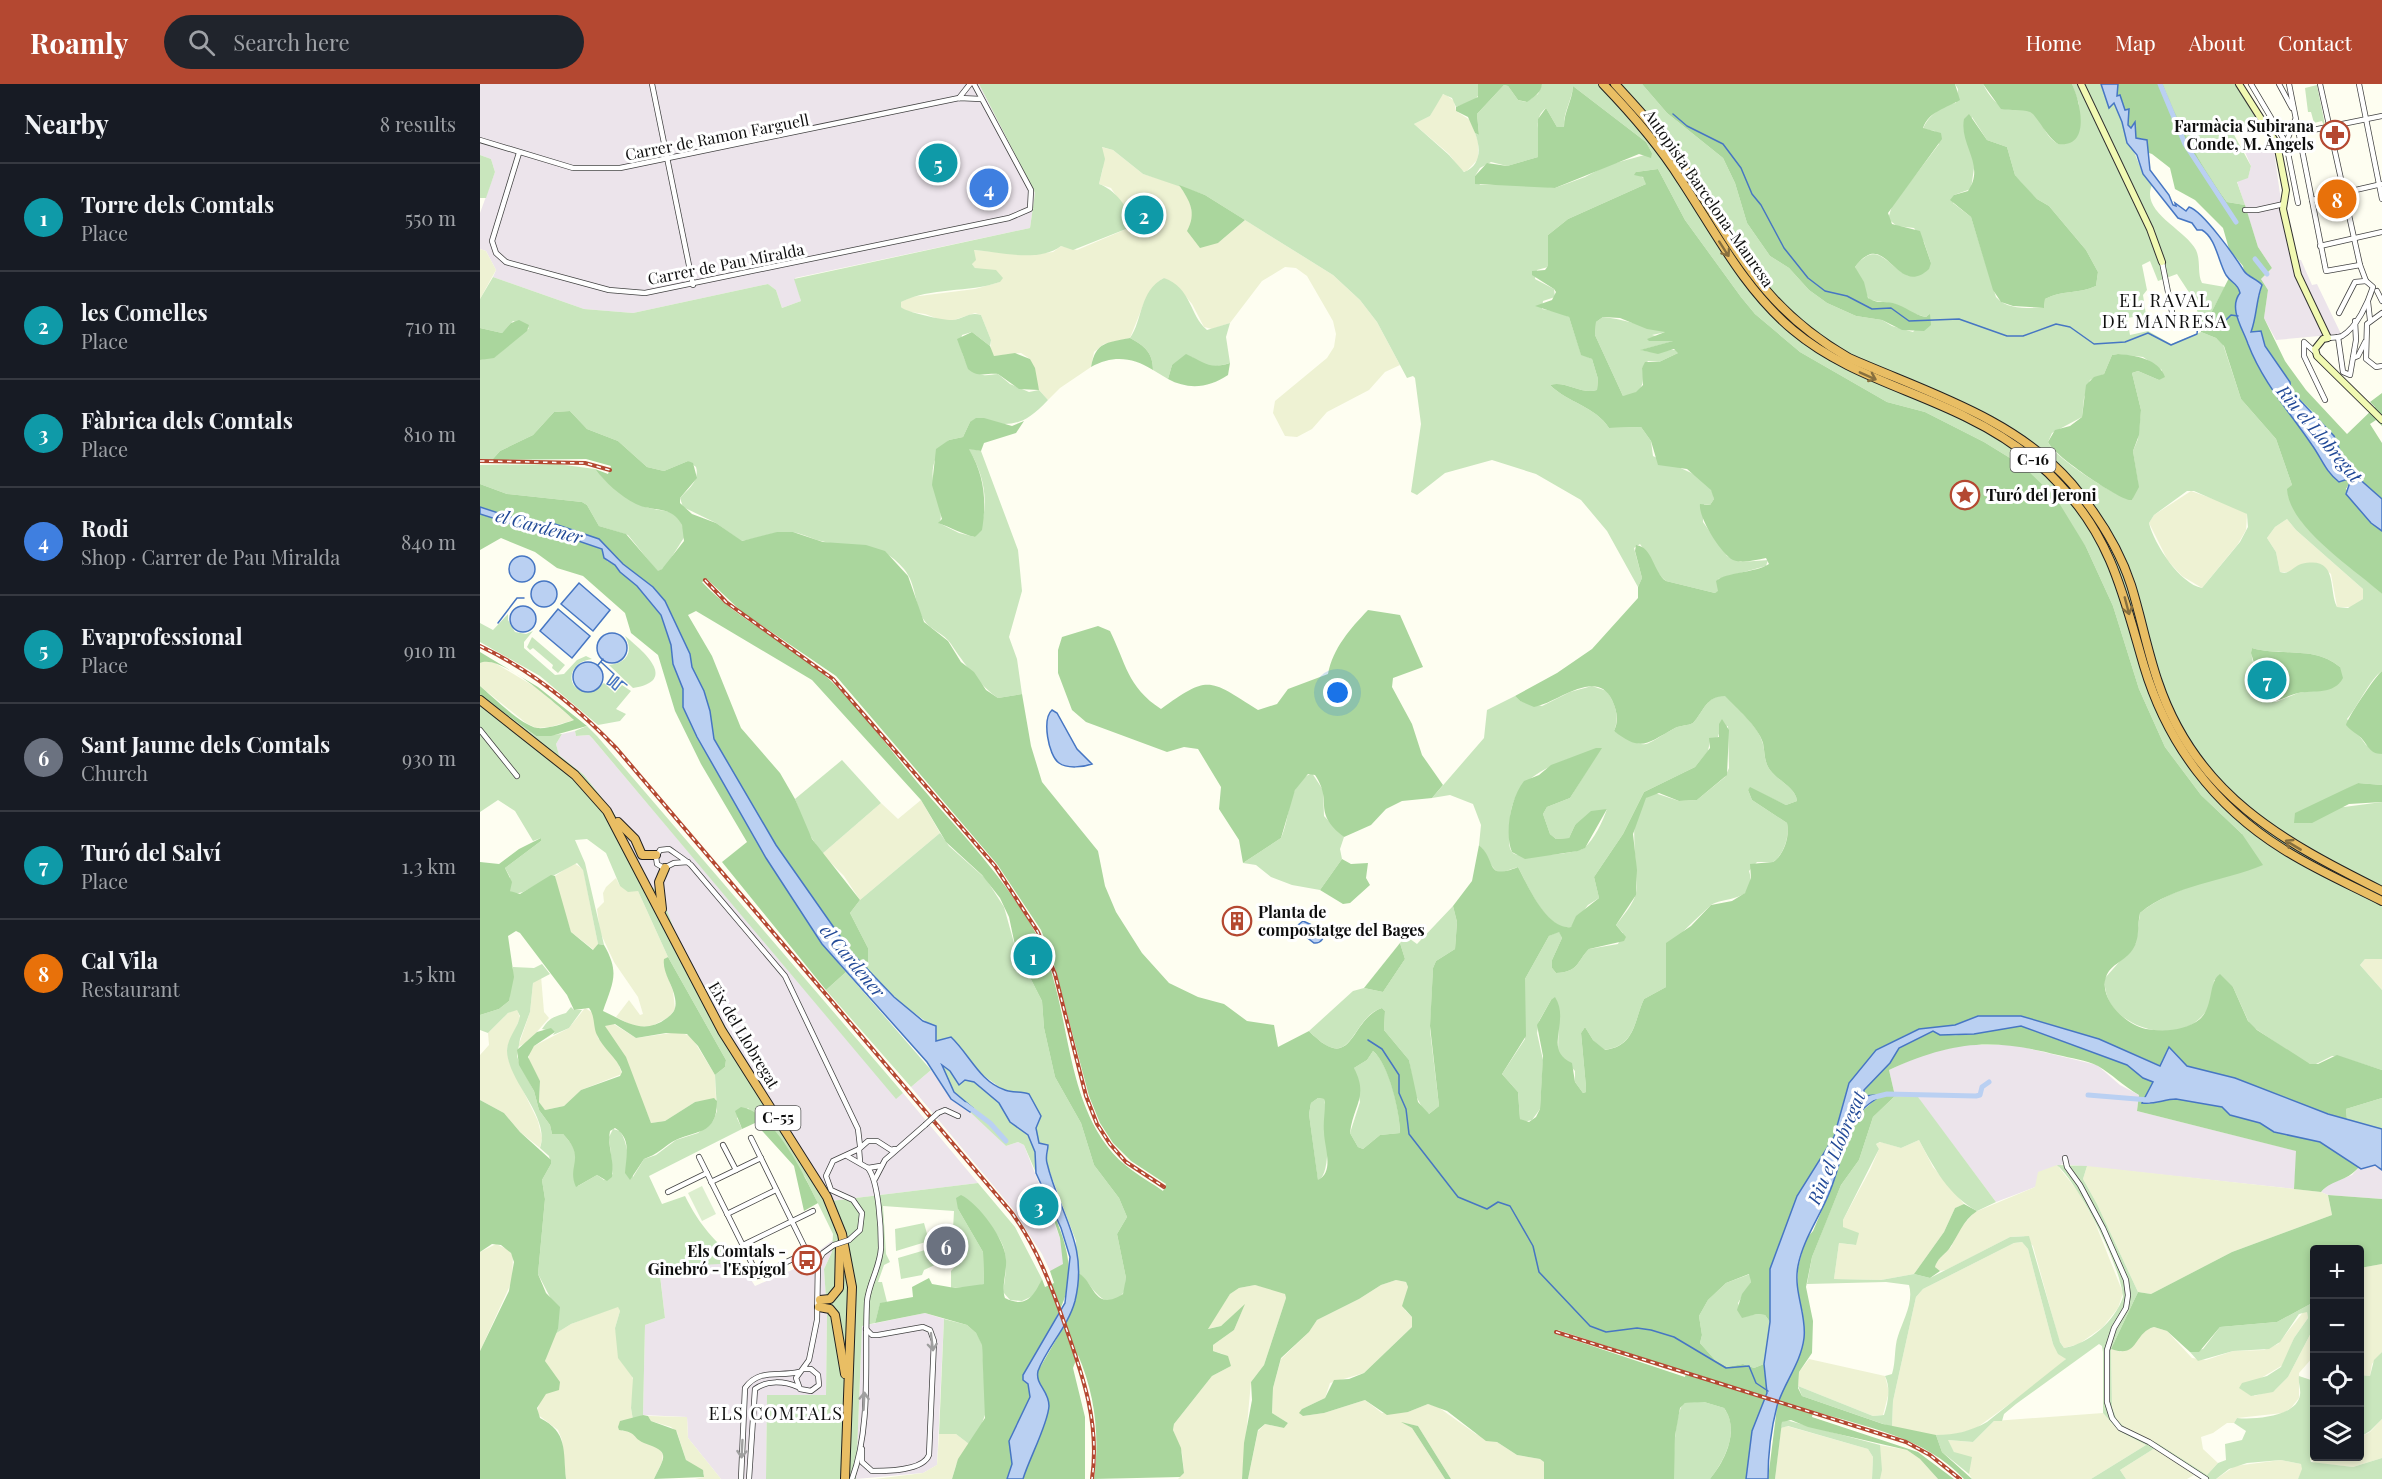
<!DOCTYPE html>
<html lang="en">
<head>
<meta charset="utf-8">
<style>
	body { margin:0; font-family:"Playfair Display",serif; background:#20242c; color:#f1f3f6 }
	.controls { position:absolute; right:18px; bottom:18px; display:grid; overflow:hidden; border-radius:6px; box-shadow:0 3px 9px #0003 }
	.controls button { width:54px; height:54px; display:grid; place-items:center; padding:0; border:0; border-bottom:2px solid #363941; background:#171b24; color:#f1f3f6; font:30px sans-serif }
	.you { position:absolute; left:858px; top:609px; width:21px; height:21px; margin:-15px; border:4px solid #fff; border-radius:50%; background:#1a73e8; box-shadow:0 0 0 9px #1a73e833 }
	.badge { display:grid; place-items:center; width:39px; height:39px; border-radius:50%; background:#b44831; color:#fff; font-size:20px; font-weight:700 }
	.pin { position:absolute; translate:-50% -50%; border:3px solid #fff; box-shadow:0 2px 6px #0006 }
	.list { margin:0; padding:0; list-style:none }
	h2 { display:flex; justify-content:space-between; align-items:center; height:78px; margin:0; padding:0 24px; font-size:26px }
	h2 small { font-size:20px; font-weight:400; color:#9ea1a6 }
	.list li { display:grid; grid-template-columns:39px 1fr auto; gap:18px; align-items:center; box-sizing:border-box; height:108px; padding:0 24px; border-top:2px solid #363941 }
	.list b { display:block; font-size:22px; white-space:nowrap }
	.list p { margin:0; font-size:20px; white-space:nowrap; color:#9ea1a6 }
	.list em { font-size:20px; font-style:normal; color:#9ea1a6 }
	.icon { flex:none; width:33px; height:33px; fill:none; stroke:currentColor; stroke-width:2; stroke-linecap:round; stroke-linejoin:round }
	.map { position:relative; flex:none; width:1902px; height:1395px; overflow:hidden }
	header { display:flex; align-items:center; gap:36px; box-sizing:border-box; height:84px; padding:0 30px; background:#b44831; color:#fff }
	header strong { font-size:28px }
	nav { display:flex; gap:33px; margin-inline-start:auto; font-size:21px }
	.search { width:420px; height:54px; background:#20242c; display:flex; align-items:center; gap:15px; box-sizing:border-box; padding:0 21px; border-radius:33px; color:#9ea1a6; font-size:22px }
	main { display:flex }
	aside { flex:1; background:#171b24 }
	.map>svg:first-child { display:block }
	.industrial { fill:#ece4eb }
	.farmland { fill:#eef2d3 }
	.green { fill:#c9e6bd; fill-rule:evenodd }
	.forest { fill:#aad69d; fill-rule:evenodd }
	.pitch { fill:#dceece }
	.water { fill:#bad0f2; stroke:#4676c3; stroke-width:1.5 }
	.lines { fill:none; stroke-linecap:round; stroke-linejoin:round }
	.stream { stroke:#4676c3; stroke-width:1.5 }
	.canal { stroke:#bad0f2; stroke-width:5 }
	.street-casing { stroke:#424242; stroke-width:6 }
	.secondary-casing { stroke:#313131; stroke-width:8 }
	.highway-casing { stroke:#202020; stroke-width:10 }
	.street { stroke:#fff; stroke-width:4.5 }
	.secondary { stroke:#f1f9b2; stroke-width:6 }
	.highway { stroke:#e9be64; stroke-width:8 }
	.rail-casing { stroke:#b44831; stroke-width:4 }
	.rail { stroke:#fff; stroke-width:1.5; stroke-dasharray:4.5; stroke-linecap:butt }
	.street-bridge-casing { stroke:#424242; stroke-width:6; stroke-linecap:butt }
	.street-bridge { stroke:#fff; stroke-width:4.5 }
	.oneway { stroke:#876f3e }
	.oneway2 { stroke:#9f9f9f }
	.labels { text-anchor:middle; stroke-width:6; stroke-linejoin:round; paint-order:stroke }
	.shield { fill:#fff; stroke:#575757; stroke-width:1.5 }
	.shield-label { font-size:15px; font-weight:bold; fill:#0f0f0f }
	.poi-label { font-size:16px; font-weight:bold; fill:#0f0f0f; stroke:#fff; text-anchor:end }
	.street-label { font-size:16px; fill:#0f0f0f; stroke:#fff }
	.neighbourhood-label { font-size:18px; letter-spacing:1.5px; fill:#0f0f0f; stroke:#fff }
	.water-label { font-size:18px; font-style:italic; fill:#214997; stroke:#fff }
</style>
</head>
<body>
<header>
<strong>Roamly</strong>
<div class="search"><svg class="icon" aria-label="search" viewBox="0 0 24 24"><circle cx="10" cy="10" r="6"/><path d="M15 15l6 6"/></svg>Search here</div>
<nav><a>Home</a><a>Map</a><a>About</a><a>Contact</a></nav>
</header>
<main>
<aside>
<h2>Nearby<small>8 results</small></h2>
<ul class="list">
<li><span class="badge" style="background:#0f9aa8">1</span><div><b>Torre dels Comtals</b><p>Place</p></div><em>550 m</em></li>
<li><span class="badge" style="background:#0f9aa8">2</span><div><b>les Comelles</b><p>Place</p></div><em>710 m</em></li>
<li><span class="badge" style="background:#0f9aa8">3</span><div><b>Fàbrica dels Comtals</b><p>Place</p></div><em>810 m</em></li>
<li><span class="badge" style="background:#3f7fe0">4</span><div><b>Rodi</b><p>Shop · Carrer de Pau Miralda</p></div><em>840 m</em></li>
<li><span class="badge" style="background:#0f9aa8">5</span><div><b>Evaprofessional</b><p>Place</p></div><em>910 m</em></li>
<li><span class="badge" style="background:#6b7280">6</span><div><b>Sant Jaume dels Comtals</b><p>Church</p></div><em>930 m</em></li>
<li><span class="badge" style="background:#0f9aa8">7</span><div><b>Turó del Salví</b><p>Place</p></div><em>1.3 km</em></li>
<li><span class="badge" style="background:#e8710a">8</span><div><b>Cal Vila</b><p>Restaurant</p></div><em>1.5 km</em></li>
</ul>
</aside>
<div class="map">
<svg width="1902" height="1395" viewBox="0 0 1902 1395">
	<rect width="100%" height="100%" fill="#fefef1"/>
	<g class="industrial">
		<path d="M0,0h499l56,109 -5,35 -235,50 6,23 -19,7 -6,-18 -8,-6 -135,29 -49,-4 -91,-32 3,-7 -10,-19 -6,-2v-36l15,-41 -4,-13 -11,-4z"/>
		<path d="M1793,60l8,57 13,58 7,1 11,25 5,-1 24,50 -65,6 -12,-22 4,-28 -7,-11 11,-11 -14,-21 -21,-66 11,-4 3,-11 -6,-14z"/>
		<path d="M95,647l1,5 13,-1 4,4 303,359 7,-5 75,90 -147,18 -109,-180 -47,-89 -14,-37 -10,-9 -37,-73 -30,-38 -25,-20 -3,-11 6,-10z"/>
		<path d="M1485,961h50l82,20 23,20 19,10 -2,16 160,40 -3,38 -232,-25 -27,23 -39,15 -78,-104 -23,-2 -6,-26 35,-16z"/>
		<path d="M451,986l20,29 21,14 34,33 12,-4 6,3 36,93 4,27 -14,6 -8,-17 -30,-46 -101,-121z"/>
		<path d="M1895,1081l7,5v29l-54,-4 -7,-3 8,-8 23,-9 7,-8z"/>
		<path d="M353,1156l-1,12 -8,17 3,45 -1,82h-59l-1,83h-45l-33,-41 -1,-21 -44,-2 2,-90 20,-7 -6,-52 81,-3 15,23 53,-23 8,-10z"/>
		<path d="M445,1229l19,6 -7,146 -14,8 -67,6 6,-153z"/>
	</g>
	<g class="farmland">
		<path d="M965,10l9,7 2,10 14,9 8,21v18l-12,13 -5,-2 -12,-16 -35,-30 16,-8 11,-21z"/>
		<path d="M621,63l12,3 30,24 36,11 11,16 3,18 25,24 27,-23 88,55 27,25 17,22 23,43 -15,7 -16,18 -42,22 -15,17 -15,8 -12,-1 -12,-23 2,-12 52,-43 7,-11 2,-13 -3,-13 -26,-45 -11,-8 -11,-1 -23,14 -32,42 -18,6 -8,-2 -12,-23 -14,-17 -14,-9 -5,3 -13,17 -16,40 -26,6 -10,8 -3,15 -31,21 -12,12 -9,-10 -9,-31 -9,-6 -27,3 -4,-4 1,-12 -10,-25 -6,-2 -21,7h-13l-16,-6 -21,-3 -3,-4v-5l10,-5 64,-8 25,-7 -25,-14 -3,-4 1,-14 55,5 25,-3 8,-6 16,4 54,-23 -5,-16 -15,-23 -12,-4 4,-16z"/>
		<path d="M0,165l6,2 10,19 -16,29z"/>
		<path d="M1711,407l51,18 5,5 -1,16 -8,14 -36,44 -20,-12 -14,-15 -19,-38 5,-8z"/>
		<path d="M1807,435l9,11 67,59v10l-11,8h-15l-6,-33 -11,-9h-20l-11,7h-9l-4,-20 -9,-14 8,-11z"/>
		<path d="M5,577l10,2 42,25 37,32 -24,7 -14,1 -10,-5 -46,-37v-23z"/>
		<path d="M441,716l19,33 -80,67 -16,-24 -22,-22 59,-51 17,16z"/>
		<path d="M94,779l9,6 15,75 -4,6 -23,-18 -12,-37 -4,-19z"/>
		<path d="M136,794l4,8 18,5 30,66 -4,2 1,11 8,21 2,18 -6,8 -17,9 -17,1 -19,-10 13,-17 11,15 3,-1 -5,-17 -24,-35 -14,-30 -3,-23 7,-7 -1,-9 3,-6z"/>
		<path d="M1885,875h17v31l-22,-25z"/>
		<path d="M61,892l3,36 5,6 -21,24 -10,5 12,-35 3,-29z"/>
		<path d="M105,924l8,5 5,25 19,22 5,14 -41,16 -17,16 -19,4 -6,-8 1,-21 -11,-19v-11l5,-5 35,-18z"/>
		<path d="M37,925l3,9 -13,30 2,14 29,59 4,17 -2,10 -20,-16 -16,-19 -24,-13v-45l9,-10 -1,-12 20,-20z"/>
		<path d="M132,939l24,15 42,-6 13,4 24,39 1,24 -21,3 -30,19 -14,2 -17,-41 -29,-56z"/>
		<path d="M1439,1056l14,27 31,37 -9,4 -11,24 -30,42 -33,6 -47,-1 5,-36 16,2 -12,-18v-7l27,-50 9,-21 -3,-5 5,-2 20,6z"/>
		<path d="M1577,1081l20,25 17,30 29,73 -5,15 -15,19 -24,17 -15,4 -5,-8 -26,-94 -9,-10 -14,1 -64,33 -6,1 -5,-4 2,-6 14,-14 10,-20 14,-15 60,-25 3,-15z"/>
		<path d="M1607,1082l234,26 7,3 4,20 -100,37 -81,42 -13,-2 -41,-88 -14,-25z"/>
		<path d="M1542,1158l6,7 25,95 13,15 -22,20 -69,50 -23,6h-26l-34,-8 1,-26 23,-104 7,-8 91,-46z"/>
		<path d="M16,1160l13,6 4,7 -1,24 -32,70v-99z"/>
		<path d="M1902,1180v88l-10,12 -2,12 -10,-1v-107z"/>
		<path d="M916,1196l10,2 2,5 -3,23 7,7v10l-48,46 -34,10 -5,15 -23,11 1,7 21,-3 41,-13 17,13 26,-1 20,-8 10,3 38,27 21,8 20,13 23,4 4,3v17h-93l-33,-53 -14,-3 8,5 33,51h-197l10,-48 7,-7 19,4 4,-5 -16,-10 1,-25 8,-29 28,-27 8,-12 42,-21 22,-14z"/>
		<path d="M775,1201l26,6 4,3 1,4 -22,67 -13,17 -9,97h-64l6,-6 -2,-20 -9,-23 1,-6 38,-48 19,-10 -8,-12 -10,-3v-6l21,-15 10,-24 -23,20 -14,3 23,-35 9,-6z"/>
		<path d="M138,1222l2,5 -5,17 10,39 6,5 3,11 -3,25 2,12 -13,1 2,10h9l12,11 13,3 7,9 -1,8 -8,17h-88l-4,-39 -4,-10 -21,-16 2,-11 17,-26 -7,-7 -4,-9 3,-13 7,-14 16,-10z"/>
		<path d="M1824,1227l3,1 1,6 -14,20 -11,27 -22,13 -7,18 21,-6 13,-13 26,-50v29l-15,17v25l-8,10 -8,5 -46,5 -3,5h-7l-14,10 -12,4 2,12 15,14 -11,12 -79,-45 -11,-10 -5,-13 -1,-58 10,3 25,-22 8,-3 13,4 25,27 14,2 27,-9 31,-1 14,-6z"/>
		<path d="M1329,1275l76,17 4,16 -6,23 -10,1 -75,-30 1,-14z"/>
		<path d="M1623,1329l16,18 27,14 -55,34h-119l-3,-5v-8l-15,-14 -7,-12 26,2 21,-21z"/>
		<path d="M168,1332l39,1 1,21 33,41h-26l9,-2v-4l-18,-13 -9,-28 -6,-5 -20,-6z"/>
		<path d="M1902,1335v39l-29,9 -38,-4 -5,-4 4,-14v11h46v-19l10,-5z"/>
		<path d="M1307,1342l81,23 5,8 -1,22h-97l6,-51z"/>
		<path d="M459,1350h17l13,10 -13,21 -4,14h-77l48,-6 14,-8z"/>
		<path d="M1400,1361l27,5 13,9 18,20h-58z"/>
		<path d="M1675,1364l4,2 35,25 -7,4h-61l-6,-9z"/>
		<path d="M1801,1376l20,4 2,5 -5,10h-82l19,-13z"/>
	</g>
	<g class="green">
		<path d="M499,0h499l2,9 -5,7 -19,7 -4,-9 -9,-4 -13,22 -16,8 35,31 15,17c17,-6 17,-24 11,-39l4,2 -2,-21 27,-29 4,1 10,14 8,2 12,-8 4,-10h100l25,29 56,45 12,25 12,40 23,33 19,12 20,22 18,13 29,13 26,4 10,6 21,6 16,-18 -3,3 -15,-4 -16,-9 -25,-4c-3,-3 -13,-27 -15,-33 23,-30 33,1 54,9l22,-13 -7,-21 -10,-14 -17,-2 -9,-7 4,-13 47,-62 -4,-13 -12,-2c4,-12 20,-25 33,-26l2,-14 -3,-5h28c21,41 41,17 53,31 9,11 8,20 22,29l22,-15 -1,-25 -7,-20h29l8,23 5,-5 8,20 5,21 5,4 11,27 9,11c-12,27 33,44 44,65 5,11 1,23 6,33l23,4 -14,26 -12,4 -5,-17 -17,-26 -19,7 -8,-20 -8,4 5,25 -4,5 3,20 -19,3 3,17 18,-4 23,13 30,-12 15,6 7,6 18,55 35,40 16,46 -4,10 14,27 80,72v77c-12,8 -24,35 -35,48l19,26 16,9v31l-24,-2 -34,18 20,6 38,-5v157h-17l-5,6 22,25v80l-41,-13 -9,-1 -18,9 -8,-2 -56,-38 -17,-38 -19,-7c-1,13 -2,25 -11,35 -28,34 -103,10 -98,-37l31,-35 4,-30c27,-22 68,-33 101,-41l1,-38 -41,-39 -36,-48 -26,-58 -26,-83 -27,-59 -63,-81 -39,-24 -59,-30 -38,-10 -87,-50 -45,-38 -14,-17 -56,-77 -27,-51 -22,3 10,8v4l-78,35 -20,16v32l-11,3 -2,9 19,10 1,8 -12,4 -1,8 17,3 10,5 12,37 11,5 6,20 -1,11c-16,5 -32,-10 -47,-5 18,18 45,21 59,43l32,-1 10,14 2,15c18,10 60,19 61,43l-4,6 -6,-1 -1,18 24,34 14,6 27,-2 -2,6 -48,13v13l-3,1 -49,-12c-12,-9 -17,-25 -26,-37l-6,4 8,30 -4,9 -31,-56 -26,-31 -45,-26 -44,-14 -47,13 -28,22 -6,-3 10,-68 -6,-46 -2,-2 -6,2 -30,-56 -17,-22 -27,-25 -128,-80 -62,-21 -30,-24 -11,-3 3,12 -6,25c15,5 33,25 32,43l-58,23 -12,-4c-22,17 -61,6 -87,4l2,10 -4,4 3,4 21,2 7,8 -3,4c-32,11 -69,5 -99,20v5c4,5 45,14 52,13 10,-1 17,-9 28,-5l10,25 -1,6 -18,-14 -10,3c-4,14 4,37 21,40 4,1 10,-1 15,-1l12,10 19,8 10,-2 9,10c-30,32 -39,23 -78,22l-7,15 -14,3c-36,32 0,69 -10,83l20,10 16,4c17,-27 10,-62 -7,-89l13,3 37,99 4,41 -13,46 8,22 5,35 -24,4c-18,-12 -35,-36 -47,-54 -7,-11 -21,-14 -27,-24 -10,-15 -7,-35 -20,-51 -26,-31 -49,-19 -83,-28 -12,-3 -22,-10 -35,-9 -15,0 -29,7 -45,9l-25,-18 -33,-16 -3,-9c8,-9 20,-17 16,-31l-8,-6 -24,10 -17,-4 -29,-26 -31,-12 -17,-18 -16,1 -21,23 -33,16 -8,9 -12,-1v-99l16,-4 33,-28 -16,-7 -11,12 -22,-5v-29l13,-22 91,32 49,4 135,-29 8,6 6,18 19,-7 -7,-22 236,-51 5,-35zM1093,2l73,56 6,11 -44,12 -23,12 -30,11 -22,-3h-53l-5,-9 5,-8 11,-6 16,4 31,-9c7,-15 -9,-36 8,-49l11,19h7c-1,-15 8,-26 9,-41zM1492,33l15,23 20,7 8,28 4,6 18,18 12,7 37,44 12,22 -2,14c-17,8 -35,4 -51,13l-1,9c-16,0 -37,2 -48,-11l-25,-80 -18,-14 1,-8 17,-6 4,-28 -9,-23zM1638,270l25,3 19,13 -3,10 -21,-9 -6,2 9,37 -3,29 -5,12 5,32 -6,17c-16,-3 -79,-43 -84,-58l4,-9 30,-16 2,-19 6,-18 14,-6 8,-19zM1707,407h7l53,23 1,13 -8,15 -38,46c-22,-4 -48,-44 -53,-65l5,-8zM1807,435l9,11 67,59v10l-15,9 -11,-1c-9,-18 2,-52 -36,-43 -9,3 -11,11 -21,8l-4,-20 -9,-14 8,-11zM1772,564c29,9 62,-3 88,19v15l-9,6 -33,5 -22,9 -14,-7c-1,-15 -13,-34 -10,-47z"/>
		<path d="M1683,0h72l24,39 -27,8 19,35 -3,12 -11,4 8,23 -18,-3c-29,-41 -46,-71 -64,-118z"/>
		<path d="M1837,1l8,40 -1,1 -2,-5 -8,2 -3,-11h-3l-3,-24z"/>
		<path d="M0,71l11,4 4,13 -9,26h-6z"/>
		<path d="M684,194c28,10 25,37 43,52l23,-7 -4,14 4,26c-16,5 -25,5 -38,-6l-20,8 -4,14 -15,-9c0,-17 -8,-24 -23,-32 13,-18 9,-47 34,-60z"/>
		<path d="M1123,233c20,2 39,9 60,13l3,2 -14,3 22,6 -33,9c19,5 21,-1 37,0v3l-19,9 -11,-1 -6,7c3,16 0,27 -19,28l-28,-61 1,-13z"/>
		<path d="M77,380l38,5c11,14 32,31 48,37 19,8 37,-2 42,30l-19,30 -8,6 -30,-37 -29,-9 -12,-21 -5,-3 -75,-8 -27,-10v-19z"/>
		<path d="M28,530v6l7,12 11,2 7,-3 -9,11v6l31,27 9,-1 13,-14 9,-4 6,3c-27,3 -27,34 -2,33l14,-9 11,10 7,-8 9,6 -15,18 10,5 -6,7 -22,4 -58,-49 -60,-34v-19l13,7z"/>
		<path d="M145,552c17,14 55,45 8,52l-24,-23c18,-2 25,-13 16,-29z"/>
		<path d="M52,553l33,28 -7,8 -6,-5 1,-3 -20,-17 -3,2 -3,-3z"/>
		<path d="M1112,602l15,5c8,13 13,25 7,40 36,20 26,16 61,-3 6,-3 12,-2 18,-5 11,-12 13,-27 32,-28 11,13 34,31 38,49 2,9 1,18 7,26 8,11 26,18 27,31l-11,4 -36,-17 -2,2 4,10 35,23c3,12 -3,32 -14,39h-16l-8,9c10,32 -26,25 -38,34 -2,2 -29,27 -30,29 -9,13 -13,37 -15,53l-22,12c-10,21 -8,47 -40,51l-11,-10 -8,-13 -4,6 5,54v5l-3,1 -8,-11v-11l-17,-18 1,-46 -8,-7 -12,21 -2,12 6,27 -3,49 -8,11 -8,2 -4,-3 -2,-27 -16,-18 23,-35v-60l24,-43 10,-5 3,7 -10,22v8l4,5c23,-1 21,-12 33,-24l29,-5 5,-11 -7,-8c7,-9 18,-22 20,-32 5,-25 -16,-90 19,-100l24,8 18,-1 28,-23 4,-9 -1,-42 -8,4 -2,7 -8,4 -2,10 -13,16 -51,25 -21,42 -29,43 5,21 -11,7 -17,22c-24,5 -44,-43 -53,-60l-18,6c-12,-6 -11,-19 -21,-28l2,-20 -8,-21 -23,-9 -18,3 52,-60 3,-28 28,-14 5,5 22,5 28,-14zM1121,664l-31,50 -23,9 -4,7 7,20 6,5 13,-1 6,-13 32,-16c-4,12 -13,31 -23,39 -7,6 -65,11 -71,5 -7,-7 -2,-18 -3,-27 -2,-54 52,-64 91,-78z"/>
		<path d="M0,611l56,41 26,-2 -6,10 3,11 25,20 30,38 37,73 10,8 14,38 47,89 109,180 147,-18 37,44 27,52 -5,15 -15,7 -12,-1 -7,-8c9,-54 -3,-51 -33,-90l-12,7 25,43 1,32 -11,3 -22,1v-17l11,-12 -9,-29 1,-19 -71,-5 3,48 4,8 -6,3 -6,17h4l5,20 -7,2 -5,19 -13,3 -6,153h-90l1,-84h59l1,-81 -3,-45 8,-17 1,-18 -28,-57 -57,-69 -11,10 5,11 -93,47 13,28 23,-8c15,30 29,45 55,67l-81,4 6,51 -20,7 -2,90 -10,5 -2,-12 2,-30 -15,-20 -3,-30 5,-17 -2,-4 -47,17 -16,10 3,-5 -6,-28 -14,-27 7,-75 -3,-19 9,-16 -2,-8 -9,-8c11,-31 -32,-66 -33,-97 0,-13 11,-23 13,-35l-3,-6 -9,3 -20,20 -8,-3v-15l19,-6 10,-8 4,-34 21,1 8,-4 8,10 -17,9 -3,29 -10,27 -3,17 3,9 14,26 5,19 11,15 2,9h11c17,18 13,25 11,47l4,5 19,-11 7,5 9,-6 -4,-37 4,-8 7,2c9,14 7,30 13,46l11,-18 12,-4 20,-15 22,-7 15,-12 4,-10 -2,-36 10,-8 1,-7 -58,-103 -30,-66 -10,1 -8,-6 -14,-33 -19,-14 -12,1 10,23 19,82 -6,-1 -15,-74 -6,-7 -54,29 -8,2 -5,-3v-14l-5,-9 36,-27v-3l-8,3 -18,-30 -17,-11 -18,12z"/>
		<path d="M107,642l10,10 306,357 -7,6 -303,-360 -4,-4 -13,1 -1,-5z"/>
		<path d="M362,676l39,43 -59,51 -16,-25 -11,-30z"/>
		<path d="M832,689l11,17 1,26 20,21 -4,12 2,10 -22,31 -28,-5 -21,-8 -15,-12 -13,-2 38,-25c10,-21 6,-55 31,-65z"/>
		<path d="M460,749l9,13 37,33 18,28 12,43 26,51 2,27 11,49 26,46 13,42 25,33 8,19 -10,17 9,44 -1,12c-19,32 -36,-12 -48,-18l-1,-31 -30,-79 2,-13 -9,-6 -3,-15 4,-8 -25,-28 -13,-3 -26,-19 -25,-33 -15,4 -4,-15 -31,-23 -33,-32v-23l-18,-35 10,-13z"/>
		<path d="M973,822l4,16 -2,27 -19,12 -3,7 -3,62 9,76 -10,8 -4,-1 -10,-19 -6,-34 -25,-30 1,-19 -3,-3c-33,10 -28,69 -73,23l44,-40 11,-3 19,4 22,-33 -5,-16 6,-7 11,8z"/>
		<path d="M366,888l85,98 -20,17 -85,-97z"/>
		<path d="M91,923l3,3h8l-13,18 -16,7 2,-3 -13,-3c8,-12 12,-12 24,-16z"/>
		<path d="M893,967c17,14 27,61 27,82l-20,2 -17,14 -5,-2 -8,-14 10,-31 -6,-34 13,-8z"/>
		<path d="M461,981l9,6 9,14 6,-5 9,2 25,21 11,19 18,13 7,17 1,21 -12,-28 -6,-3 -12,4 -36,-34 2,-5 -18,-15z"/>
		<path d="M1415,1012l23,1 78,105 -19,9c-28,-15 -43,-43 -58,-71l-18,8 -21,-6 -4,2 3,5 -36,71v7l16,6 -3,12 -17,-2 -5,36 47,1 33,-6 16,4 80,-41 19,-1 31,106 4,6c25,-4 51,-27 59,-51 -2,-31 -43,-111 -66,-132l30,1 -4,13 14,25 41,88 -27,57 1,58 5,13 11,10 29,13 50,32 11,-12 8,-3 -1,-16 17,-4 4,-9 -12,-8 3,-5c16,2 60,-1 63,-23 1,-6 -2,-12 -1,-19l15,5v64l-4,14 1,3 42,5 29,-9v21h-84l4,-10 -1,-5 -20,-4 -34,3 -18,6 -13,10h-14l-47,-31 -35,22 6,9h-35l55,-34 -27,-14 -16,-18v-61l-1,-6 -3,-2 -83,60 -12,10 -2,7h-8l-21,21 -25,-2 6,12 18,5 -3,17 -27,-22 -6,-17c19,0 35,-4 51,-13l79,-63 -8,-5 -5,-10 -25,-95 -6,-7 -8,1 -91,46 -7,8 -23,104 -1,26 -90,-31 -4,-10 75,30 11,-1c4,-12 7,-27 1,-39l7,-2c4,-12 2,-27 6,-38 5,-16 16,-34 11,-51l-23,-3 -79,2 5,-27 13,-33 16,-39 18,-25 14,-43z"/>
		<path d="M838,1014l6,1 1,5c1,16 8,69 -7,77l-9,-67 2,-11z"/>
		<path d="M1902,1014v31l-35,-9 -1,-11z"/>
		<path d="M444,1139l5,18 -33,10 -1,-22z"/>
		<path d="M452,1164l5,16 -13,6 -2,5 -21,4 -3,-21z"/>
		<path d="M1270,1190l1,8 -13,21 4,14 15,-3 8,1 5,7 -6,42 -10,4 -11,-4 -16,3 -12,-7 -15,-17 2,-8 -3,-19 9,-16 18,-17z"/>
		<path d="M1834,1218v25l-26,50 -15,15 -22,4 -12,-8 3,-5 25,-7 14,-9 13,-29 14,-20 -1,-6 -8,2 -19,28 -11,7 -36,2 -35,10 -8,-9 13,-3 17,-22 57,-5z"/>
		<path d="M464,1235l23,6 9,8 6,11 4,68 -6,17 -11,15 -13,-10h-17z"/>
		<path d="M1902,1268v67l-12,12 -10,6v-62l10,1 4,-16z"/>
		<path d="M1224,1318l20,6c16,22 1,52 -14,71h-36c-1,-12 0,-72 11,-76 5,-1 14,-1 19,-1z"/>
		<path d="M1306,1336l94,25 2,25 -2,9h-8l1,-22 -5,-8 -80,-23 -7,2 1,-6z"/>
	</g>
	<g class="forest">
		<path d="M998,0h64c-1,9 -8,13 -15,18l-9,-2 -10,-14 -4,-1 -27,29 2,21 -4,-2 -7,-16 -12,-6v-4l22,-10z"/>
		<path d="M1162,0h313l5,16c-13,8 -31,11 -37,28l18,5 1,6 -54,74 4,11 28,7 11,32 -2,6c-33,31 -43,-44 -74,-2l9,15 4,16c9,6 16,3 25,5 12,3 21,12 33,14l4,-3 1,11 -7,6 -22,-1 -20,-10 -26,-4 -29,-13 -18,-13 -20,-22 -19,-12 -23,-33 -12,-40 -12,-25 -56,-45z"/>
		<path d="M1503,0h89c8,17 20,64 -14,60 -12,-8 -22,-30 -28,-32 -9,-3 -19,-1 -29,-3z"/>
		<path d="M1638,0h45c18,46 35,77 64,118l18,3 13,42 14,21 -11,11 7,11 -4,28 21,43 21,29 41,44 28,-27 -5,-5 12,-9v33l-6,-6 -6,4 12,19v56l-35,-31 -3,-12 -30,-43 -23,-22 -29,-51 -12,-8 12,-47 -18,-14 -1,-5 -14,-17 -6,-21 -28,-28 -20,-11 -5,-21 -18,-14 -6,-2 -1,-13 -9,-1 -9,-15 1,-14 -3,2 -8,-16z"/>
		<path d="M1093,2l73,56 6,11 -1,5 -12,-4 -84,34 -80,-4v-8l12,-13 20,3 31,-9v-38l8,-11 11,19h7c0,-16 8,-25 9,-41z"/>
		<path d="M1489,30l18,26 20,7 8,28 5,6 17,18 12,7 37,44 12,22 -2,14c-17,8 -35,4 -51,13l-1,9 -31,-2 -12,-4 -8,-12 -22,-73 -21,-17 4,-5 14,-4c18,-26 -9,-46 -4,-72z"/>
		<path d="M1178,85l27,51 56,77 14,17 45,38 87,50 38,10 59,30 39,24 33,32 30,49 27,59 26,83 26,58 36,48 41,39 21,31c-40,17 -88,19 -123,48 -3,12 0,26 -7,36 -6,10 -18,14 -24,22 -16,23 16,54 37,58 18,3 39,2 54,-10 14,-13 8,-37 20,-45l13,13 15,34 9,9 53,34h8l19,-9 45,15v28l-36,11 1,11 -65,-21 -47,-21 -48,-12 -18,-19 -8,19 -62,-27 -78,-23h-43l-23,9 -36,4 -15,7 -61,69 -9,32 -37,59 -27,73v53l-5,-7 -8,-1 -15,4 -5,-8 5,-16 9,-12 -2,-8 -23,9 -18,17 -9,16 3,19 -2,8 15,17 12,7 16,-3 11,4 10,-4 3,29 -15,38 -6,48h-36c15,-18 30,-49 14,-71l-20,-6 -19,1 -5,5 -5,28 -1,43h-130v-17l-4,-3 -23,-4 -20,-13 -11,-1 -39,-30 -19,-7 -20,8 -21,3 -22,-15 -41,13 -21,3 -4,-3 3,-4 23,-11 9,-18 15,-1 15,-6 48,-46v-10l-10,-11 6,-19 -2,-5 -10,-2 -15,5 -22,14 -42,21 -8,12 -28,26 -8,30 -1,25 16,10 -4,5 -19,-4 -7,6 -10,49h-6l2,-36 8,-43 -1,-18 13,-17 22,-67 -1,-4 -30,-9 -16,3 -9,6 -22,35 13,-3 24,-22 -11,26 -21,15v6l15,5 3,10 -19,10 -38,48 -1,6 8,18 3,25 -4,4 -86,2c6,-43 1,-85 -16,-124l-5,13 12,49v62h-62l26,-70 -11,-29v-9l30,-52 7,-18 2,-29c18,9 16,41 46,22l3,-16 -9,-44 10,-17 -8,-19 -25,-33 -13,-42 -26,-46 -11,-49 -2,-27 -26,-51 -7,-33 -9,-19 -18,-23 -36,-33 -25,-42 -109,-120 -116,-69 -8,4 24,41 29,72 39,45 15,26 17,40 48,61 -10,13 18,35v23l-17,-19 -75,-107 -62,-106 -10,-48 -12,-24 -4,-17 -23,-49 -12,-14 -30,-23 -24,-25 -44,-15 -35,-4 -40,-13v-23l27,10 75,8 5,3 12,21 27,8 32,37 4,-2 22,-28 -2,-16c-10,-20 -30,-13 -46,-21 -16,-8 -31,-22 -41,-35l13,5 3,-8 -25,-7 -94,1 8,-9 33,-16 21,-23 16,-1 17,18 31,12 29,26 17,4 24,-10 5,2 4,15 -17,20v5l12,11 24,9 26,18 35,-9h16l30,10 43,3 19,6 23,25 16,46 24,19 13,21 13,10 12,18 12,8 24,-4 9,52 11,36 56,69 7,35 11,26 26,41 27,30 29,14 26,7 23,17 27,4 4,22 31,-16c45,46 40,-12 73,-23l3,3 -1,19 25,30 9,42 11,12 10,-8 -9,-80 3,-58 3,-7 19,-12 2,-27 -4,-16 19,-25 7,-36c18,15 5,36 39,22 9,17 29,64 53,60l5,-11 23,-18 -5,-21 29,-43 21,-42 51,-25 15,-19 -1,-10 10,-1v-13l3,-5 7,11 -2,45 -30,25 -18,1 -20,-8 -13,5 -13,36 4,36 -1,25 -20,30 10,12 -2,4 -35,8c-12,12 -10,23 -33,24l-4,-5v-8l10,-22 -3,-6 -10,4 -24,43 1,57 -24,38 16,18 2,27 9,3 7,-5 4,-8 3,-53 -6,-31 14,-25 4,-3c16,25 -13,53 17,66l3,19 8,11 3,-1v-5l-5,-54 4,-6 8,13 12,10c31,-4 29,-30 39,-51l22,-12v-44l25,-17 20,-21 21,-4 13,-8 6,-15 -1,-14 23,-2c11,-7 17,-26 14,-39l-35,-23 -4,-10 2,-3 36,18 11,-4c-1,-13 -19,-20 -27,-31 -6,-8 -5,-17 -7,-27 -5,-17 -27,-35 -38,-47 -19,0 -21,15 -32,27 -6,3 -12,2 -18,5 -28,15 -33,25 -61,3 5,-11 3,-20 -2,-31 -15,-33 -55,3 -78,7l-14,-6 -5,-5 42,-23 35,-24 46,-51v-11l4,-9 -7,-27 1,-6c17,2 17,27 30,36l49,12 3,-2 -2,-10c10,-9 39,-8 53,-17l-3,-6c-11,2 -23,6 -33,2 -12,-6 -35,-43 -33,-56l10,1 4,-6 -3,-9 -24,-21 -29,-4 -7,-24 -10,-14 -32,1c-14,-22 -41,-25 -59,-43 15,-5 31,10 47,5l1,-11 -6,-20 -11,-4 -12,-38 -34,-11 17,-6 4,-8 -2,-3 -22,-14v-4l13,-1 3,-4v-31l20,-16 78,-35 -3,-7 -9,-2 2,-3zM1123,233l17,1 27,11 18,3 -18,7 2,2h24l-33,9 18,4 16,-5 4,4 -19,9h-14l-3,6 1,17 -7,7 -13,4 -28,-61 1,-13zM227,495l35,33 94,64 161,188 44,66 11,27 37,139 11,27 13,20 18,18 35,23 -3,7c-20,-14 -42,-25 -56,-45 -46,-62 -36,-148 -72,-214 -31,-56 -77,-102 -118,-150 -28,-33 -54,-71 -86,-101 -39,-38 -91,-58 -129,-99zM893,967c16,13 27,62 27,82l-20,2 -17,14 -5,-2 -8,-14c3,-28 19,-36 4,-65l13,-8zM838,1014l6,1 1,4c0,10 -2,20 -1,29 0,14 11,40 -6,48l-9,-66 2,-11zM1078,1246l128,42 -1,5 -129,-43z"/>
		<path d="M699,101l26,10 40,25 -27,23 -18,5 -13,-17c10,-18 3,-30 -8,-46z"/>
		<path d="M1749,194l10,8 1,7c-12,15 3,36 8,51 15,39 41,67 64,101 10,14 13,26 27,37l9,-3 2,3 -4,7 25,34 11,8v63c-27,-25 -93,-66 -95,-105l5,-4 -16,-46 -35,-40 -17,-53 -8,-8 -15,-6 -2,-15 12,-4z"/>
		<path d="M39,236l10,5 -2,6 -33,27 -14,2v-32l22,5 9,-10z"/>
		<path d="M492,248l18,14 4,10 21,-3 15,6 5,9 4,22 -20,-1 -21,-15c-12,-1 -20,4 -30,-5l-11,-30z"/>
		<path d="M650,254c15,8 23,15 23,32 -21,-13 -40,-15 -62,-3 5,-26 16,-24 39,-29z"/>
		<path d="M706,270c18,8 23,16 44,9l-2,12c-19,13 -40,15 -60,4l4,-14z"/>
		<path d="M1638,270c17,1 41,5 47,23l-6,3 -21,-9 -6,2 9,37 -2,25 -6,16 6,36 -7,13h-3c-15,-4 -76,-45 -81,-58l7,-12 15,-4 12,-9 4,-32 8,-8 10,-3 8,-19z"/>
		<path d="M496,334h8l28,8 12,-5 -8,12 -32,10 -3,8 -12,-2c15,26 18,51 13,81l-7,7c-14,-3 -24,-10 -37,-14l4,-4 -10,-34 4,-36 13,-9 14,-3 7,-15z"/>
		<path d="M0,430l44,14 31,5 48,16 4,12 8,4 5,7 17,14 24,29 10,30 2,19 10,25 4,26 10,22 69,121 56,86 24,28 -20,18 -104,-128 25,-20 -46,-78 -26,-53 -17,-56 -27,-22 -6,-20 -42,-37 -26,-8 -22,-16 -34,-14 -21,12z"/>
		<path d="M888,526l32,5 23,52 -30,11 -1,9 20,37 10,31 21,30 -11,13 -30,3 -16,8 -15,16 -27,12c-33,-26 -10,-34 -29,-62l-7,-1 -13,16 -14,48 -38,25 -4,-23 -20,-31 2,-22 -23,-38 -14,-2 -17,5 -81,-30 -14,-12 -14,-37v-23l4,-13 36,-11 12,5c16,32 17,56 51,78 48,-35 48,-30 97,1l19,-6 11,-15 40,-15c5,-26 22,-45 40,-64z"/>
		<path d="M1772,564c29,9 62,-3 88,19l3,11c-9,17 -29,12 -45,15 -13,3 -18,10 -33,7l-14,-47z"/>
		<path d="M0,568l58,35 49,39 -36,10h-15l-56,-41v-9c13,11 41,39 57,42 12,1 25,-4 37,-8 -16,-14 -73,-67 -94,-57z"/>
		<path d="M1902,587v83c-14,0 -14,-11 -24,-19 -4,-3 -8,-5 -12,-10 1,-6 30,-50 36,-54z"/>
		<path d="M1116,664h6l-32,50 -23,9 -4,7 7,20 6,5 13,-1 6,-13 16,-14 16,-2 -22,39 -7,3 -53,8 -13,-7c-8,-19 -1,-55 12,-71l15,-6 12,-10z"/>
		<path d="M1878,699l24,2v17l-33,2 -37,19h-18l1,-10z"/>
		<path d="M61,754v3l-36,27 7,14 -2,9 10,3 31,-19 4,1 16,56 22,18 5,-6 6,1c16,28 9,37 -1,66 22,10 40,25 64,7 7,-5 10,-10 8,-20 -2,-13 -13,-26 -11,-39l4,-2 58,103 -1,7 -10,8 -17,-29 -11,-12 -21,-1 -30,5 -21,-14 -10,2 21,31 25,66 14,-2 30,-19 19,-4 3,3c0,36 -22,28 -45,41 -11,7 -14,12 -28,17l-14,21 -5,-7c1,-16 7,-35 -10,-45l-5,3c-3,16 5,30 2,46l-5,4 -10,-6 -21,12c-10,-22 11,-28 -13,-53h-11l-2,-9 -11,-15 -5,-19 -15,-26 -2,-15 20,-18 14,-4 4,4 -21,14 -6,11 12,24 -1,21 6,8 19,-4 17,-16 39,-14 2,-4c-5,-15 -19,-23 -25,-37 -4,-8 -2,-20 -8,-27l-15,2 -7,-15 -47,-62 -4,-2 -8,5 6,41 -5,24 -10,8 -19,6v-153l19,2 20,-15z"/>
		<path d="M862,775l9,5 17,-1 -2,15 4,7 -20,18 -7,1 -23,-14z"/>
		<path d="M920,859l5,16 -22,33 -19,-4z"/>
		<path d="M1541,942l106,39 16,13 11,4 -11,21c13,2 21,-4 33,-4l46,8 8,8 30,8 14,9 46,10 39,25c-14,16 -25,11 -38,25l-27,-3 2,-38 -159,-40 2,-16c-16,-9 -27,-21 -41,-29 -11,-6 -28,-8 -40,-11 -68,-17 -104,-14 -169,15l6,26 -22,21 -14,43 -18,25 -29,72 -6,30 7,34 -1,32 -13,19 -1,16 4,8 81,28 53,11 6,17 30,27h-8c-39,-42 -98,-52 -151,-68l-1,6 106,35 36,27h-16l-18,-20 -13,-9 -99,-23 -17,-7 -9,2 -7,57h-7l9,-72 26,-94 -6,-18 1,-27 7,-28 8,-9 17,-40 21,-63 9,-15 16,-14 -12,-3 -1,-6 27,-27 9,-15 34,-17c22,11 64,-3 88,-5z"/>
		<path d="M0,1016l24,13 16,19 31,28v4l-9,16 3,19 -7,75 8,19 14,14 -2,22 -13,32 15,21 -1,8 -13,4 -9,14 3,10c28,14 23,33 26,61h-86v-128l29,-60 5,-29 -3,-9 -10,-8 -9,-1 -12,8z"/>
		<path d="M261,1023c34,6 63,68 77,96l-14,8 -10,-45 -39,-43 -13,6 -7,-18z"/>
		<path d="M481,1111c17,8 45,45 45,65 1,12 -5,27 -1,38 22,11 29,-3 37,-19l3,8 9,-4 -4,-12 13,-7 -3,-26 -13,-39c42,88 18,100 -24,176l5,9 2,13 -19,39 1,28 -5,15h-55l6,-20 27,-41 -3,-73 -6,-12 -9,-8 -42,-12 -50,10 5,-20 33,-6 -1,-10 17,-9 3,6 23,4 29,-4 -1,-32 -25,-43 -2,-11z"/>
		<path d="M1848,1111l54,4v65l-22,4v-18h-46v52l-37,20 -57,5 -21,25h-9l-23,-21 -13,-4c-21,6 -15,32 -43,22l27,-57 13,2 81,-42 100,-37z"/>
		<path d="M1484,1120l13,7c-15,10 -18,24 -28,38 -5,6 -12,10 -14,18l5,4 -10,7 -16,-4 30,-42 11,-24z"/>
		<path d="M163,1331l5,1 3,5 25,9 10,30 17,10 1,7 -50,2c11,-23 17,-27 -10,-36 -12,-5 -6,-11 -25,-13l-1,-3 2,-6z"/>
		<path d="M921,1338l17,4 33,53h-6l-33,-51z"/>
	</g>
	<path class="pitch" d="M222,1102l14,28 -14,7 -14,-28z"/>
	<g class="water">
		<path d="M1621,0h17l-1,12 3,-1 5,15 4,-1 -1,16 3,3 4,-6 1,16 11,2 3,30 19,25 4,10 3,1 -1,-3 11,8 3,-4c14,4 47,51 55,64 4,6 13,8 18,14 -6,15 -5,31 -11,47l10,-1 4,15 25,36 1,9 43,45 13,32 35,31v32l-11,-8 -25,-29 4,-12 -2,-3 -9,3c-14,-11 -17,-23 -27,-37 -23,-34 -49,-62 -64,-101 -5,-15 -20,-36 -8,-51 -2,-10 -9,-10 -14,-18 -8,-14 -10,-37 -24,-45h-5l-5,-7 -14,-5 -35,-44 -6,-19 -10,-12 -5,-21 -8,-19 -5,5z"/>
		<path d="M0,423l40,13 35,4 44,15 24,25 30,23 12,14 25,53 2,13 12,24 6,20 4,28 62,106 75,107 43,45 29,24 13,5v15l15,-4c19,18 28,44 54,53 8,3 16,1 24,4l12,22 -5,12 3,15 9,2c0,6 -3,11 -1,18 12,51 42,81 28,138 -7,26 -28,46 -37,70 -3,14 11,19 11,35 -1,18 -20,53 -26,73h-16l5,-15 -3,-23 21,-44 -2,-13 -5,-4v-5l42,-72 5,-46 -9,-29 -25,-55 -1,-21 -7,-17 -18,-13 -11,-19 -25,-21 -9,-2 -6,5 -9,-14 -8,-6 12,27 19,16 -3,4 -19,-13 -24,-37 -105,-118 -56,-86 -69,-121 -14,-30v-18l-10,-25 -2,-19 -10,-30 -24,-29 -17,-14 -5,-7 -11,-7 -2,-9 -47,-16 -31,-5 -44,-14z"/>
		<circle cx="42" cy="485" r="13"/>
		<circle cx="64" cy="510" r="13"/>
		<path d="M99,499l31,27 -17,21 -32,-27z"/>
		<circle cx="43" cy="535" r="13"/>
		<path d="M78,525l32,27 -18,22 -32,-27z"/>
		<circle cx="132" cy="564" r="15"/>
		<circle cx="108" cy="593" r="15"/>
		<path d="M572,626l5,3 20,36 15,15c-8,3 -25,5 -33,-1 -11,-8 -17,-44 -7,-53z"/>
		<path d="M823,837l22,10c0,6 -4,13 -11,12l-14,-11 -2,-7z"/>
		<path d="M1498,932h43l78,23 61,27 9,-19 18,19 48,12 93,36 54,15v41l-7,-5 -14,4 -41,-27 -46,-10 -14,-9 -30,-8 -8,-8 -46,-8c-12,0 -21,6 -34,4l11,-21 -10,-4 -16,-13 -106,-39 -47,8 -34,1 -7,-4 -34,17 -9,15 -26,27v6l11,-1 1,4c-6,4 -13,9 -17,15 -15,22 -19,53 -29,77 -10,26 -27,48 -32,75 -5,26 9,48 6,72 -3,25 -20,45 -27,68 -6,23 -9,50 -9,73h-22l6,-48 15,-38 -3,-29 6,-42v-53l27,-73 37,-59 15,-54 27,-33 43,-21 36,-4z"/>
	</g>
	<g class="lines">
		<g class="stream">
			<path d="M1193,30l14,12 36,18 18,24 11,26 9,11 23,43 24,30 17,13 22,5 25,13 19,-1 18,13 50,-2 48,17h16l33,-12 14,3 24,17 31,-2 23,-9 23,12 26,-11 1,-10h21"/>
			<path d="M1744,238l7,-7 7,1"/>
			<path d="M18,539l19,-25h7"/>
			<path d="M121,578l13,12 -7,10 3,1 7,-8 2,1 -7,9 3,3 7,-9 5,4"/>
			<path d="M118,581l5,-6"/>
			<path d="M888,956l14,9 17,26v18l7,16 3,25 49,63 29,12 11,-7 12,4 23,40 6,26 51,54 16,6 31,-4 14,2 23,7 52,31 23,-2 7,17 12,8"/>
		</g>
		<g class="canal">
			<path d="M1680,0l25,60 51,78"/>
			<path d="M1775,175l12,15"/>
			<path d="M1608,1011l61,5"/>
			<path d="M1391,1014l16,-4 89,2 4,-1 2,-8 7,-5"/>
			<path d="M486,1021l24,18 16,18"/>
		</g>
		<g class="street-casing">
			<g id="street">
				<path d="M172,0l41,201"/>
				<path d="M1771,0l35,59 12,60"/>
				<path d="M1799,0l13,24"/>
				<path d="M1809,0l37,187 34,-6"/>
				<path d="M1840,0l40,181 6,16 7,6c-5,16 -16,40 -31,49 -4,2 -9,1 -14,2"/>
				<path d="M1879,0l23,115"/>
				<path d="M479,14l11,-14"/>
				<path d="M1818,49l84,-17"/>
				<path d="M0,56l93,28h47l339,-70 22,1"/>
				<path d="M1806,59l9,-23"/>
				<path d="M39,69l-27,88 4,12 10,9 103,28 36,3 364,-75 21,-9 1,-19 -57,-106"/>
				<path d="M1832,116l70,-16"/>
				<path d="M1765,126h12l27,-6"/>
				<path d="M1840,162l62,-14"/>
				<path d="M1897,207l5,10"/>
				<path d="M1888,218l2,18"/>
				<path d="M1859,229l16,-31 11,-1"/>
				<path d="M1902,229l-15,11 -1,35 10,8 6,-1"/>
				<path d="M1661,238l20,6 10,-5 2,-6 -11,-55"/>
				<path d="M1858,253l5,35 7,3 6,-35 -1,-19"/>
				<path d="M1834,267l-10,-9v14l21,44"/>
				<path d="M1873,274l5,-2 7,-14"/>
				<path d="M0,646l37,46"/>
				<path d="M208,778l-14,1 -10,5 -7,-4 -1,-7 4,-7 9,-1c7,5 15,10 22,16l94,111 73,153 2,17"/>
				<path d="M458,1029l7,-3 13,6"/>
				<path d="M271,1054l56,114 11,9"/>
				<path d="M243,1061l13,25"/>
				<path d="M367,1072l21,12 12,-2"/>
				<path d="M219,1073l59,119 49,-24"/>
				<path d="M1585,1074l2,9 13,18 23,43 23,52 2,15 -2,13 -12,20 -7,22v52l5,16 8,10 29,14 57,37"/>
				<path d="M380,1078l-1,-13 9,-8h9l14,9 4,-1"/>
				<path d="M395,1095l10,-19 40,-35"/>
				<path d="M231,1098l50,-24"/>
				<path d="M188,1108l39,-19"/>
				<path d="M247,1130l49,-24"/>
				<path d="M369,1156l11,-10 2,-17 -9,-13 -22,-10 -5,-14 7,-15 26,-12"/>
				<path d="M263,1161l70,-34"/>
				<path d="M323,1285h8l7,6 1,10 -8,6 -11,-2 -4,-11 13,-18 8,-40 1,-59 5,-8 11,-8"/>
				<path d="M382,1365v13l10,9c15,0 51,0 57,-16l5,-114 -4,-11 -7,-3 -45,8h-6l-6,-6"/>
				<path d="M261,1395l4,-91c14,-20 34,-11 54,-16"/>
				<path d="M269,1395l6,-90c12,-9 29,-8 43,-2"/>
				<path d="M372,1395c20,-55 12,-120 15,-178 2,-18 13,-34 14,-53 0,-19 -2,-66 -13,-80"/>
			</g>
		</g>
		<g class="secondary-casing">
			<g id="secondary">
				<path d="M1601,0l69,145 12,33"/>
				<path d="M1759,0l38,60 9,46 -3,19 15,66 30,63 -5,1 -8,10 2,7 65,64"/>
			</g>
		</g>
		<g class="highway-casing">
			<g id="highway">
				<path d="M1123,0c29,30 56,61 78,96 35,53 63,109 112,150 51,43 115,58 173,87 35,17 69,40 95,69 51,53 63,112 83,180 23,77 70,140 139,183 31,20 66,35 99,52"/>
				<path d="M1135,0c23,25 46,50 65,78 55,82 78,144 169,196 77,34 166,60 223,126 25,30 47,64 59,101 10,32 16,65 27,97 38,113 124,159 224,209"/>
				<path d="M0,616l95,75 32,36 115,220 105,166 15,37 10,53 -7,192"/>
				<path d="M138,738l17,17 7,16h14"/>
				<path d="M182,825l-3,-27 6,-14"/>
				<path d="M340,1216l10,-1 9,-11 1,-43"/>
				<path d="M339,1223l11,2 5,6 10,59"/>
			</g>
		</g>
		<use href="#street" class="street"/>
		<use href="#secondary" class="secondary"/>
		<use href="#highway" class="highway"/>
		<g class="rail-casing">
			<g id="rail">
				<path d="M0,377l105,2 25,7"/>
				<path d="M225,496l21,22 107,77 162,187 43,66 17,42 31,122 11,28 13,20 16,18 38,25"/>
				<path d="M0,562c53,25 97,61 137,103l395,464c25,35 39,72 53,112 18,51 35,99 27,154"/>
				<path d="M1076,1248l350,110 24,13 30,24"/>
			</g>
		</g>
		<use href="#rail" class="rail"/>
		<g class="street-bridge-casing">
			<g id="street-bridge">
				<path d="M445,1041l13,-12"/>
				<path d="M354,1161l15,-5"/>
			</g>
		</g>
		<use href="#street-bridge" class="street-bridge"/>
	</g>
	<defs><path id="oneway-shaft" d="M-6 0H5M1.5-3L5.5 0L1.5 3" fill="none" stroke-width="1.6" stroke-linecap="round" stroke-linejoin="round" transform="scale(1.5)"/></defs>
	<g class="oneway">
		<use href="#oneway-shaft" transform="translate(1244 165) rotate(57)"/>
		<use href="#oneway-shaft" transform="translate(1388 292) rotate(24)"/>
		<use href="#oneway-shaft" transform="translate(1647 522) rotate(75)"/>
		<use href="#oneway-shaft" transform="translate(1813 761) rotate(-149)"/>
	</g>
	<g class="oneway2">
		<use href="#oneway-shaft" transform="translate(452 1258) rotate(83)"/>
		<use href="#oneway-shaft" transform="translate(384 1317) rotate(-87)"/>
		<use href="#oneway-shaft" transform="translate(262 1365) rotate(93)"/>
	</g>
	<defs>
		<g id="pharmacy-ring" transform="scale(1.5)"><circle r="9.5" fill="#fff" stroke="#b44831" stroke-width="1.5"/><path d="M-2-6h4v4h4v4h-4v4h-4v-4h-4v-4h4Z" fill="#b44831"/></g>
		<g id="sight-ring" transform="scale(1.5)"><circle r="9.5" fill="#fff" stroke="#b44831" stroke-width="1.5"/><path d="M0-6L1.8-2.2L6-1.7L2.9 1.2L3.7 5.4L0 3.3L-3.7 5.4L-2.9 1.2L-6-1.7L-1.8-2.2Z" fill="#b44831"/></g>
		<g id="building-ring" transform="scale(1.5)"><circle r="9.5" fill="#fff" stroke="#b44831" stroke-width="1.5"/><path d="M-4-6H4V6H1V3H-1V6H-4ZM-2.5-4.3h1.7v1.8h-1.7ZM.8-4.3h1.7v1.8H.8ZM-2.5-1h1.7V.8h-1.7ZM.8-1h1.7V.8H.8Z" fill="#b44831"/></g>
		<g id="bus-ring" transform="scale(1.5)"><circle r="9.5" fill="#fff" stroke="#b44831" stroke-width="1.5"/><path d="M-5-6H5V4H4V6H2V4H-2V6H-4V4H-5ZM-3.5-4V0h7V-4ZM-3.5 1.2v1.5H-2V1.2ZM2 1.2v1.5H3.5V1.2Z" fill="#b44831"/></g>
	</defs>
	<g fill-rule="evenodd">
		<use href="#pharmacy-ring" x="1855" y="51"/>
		<use href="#sight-ring" x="1485" y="411"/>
		<use href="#building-ring" x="757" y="837"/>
		<use href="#bus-ring" x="327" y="1176"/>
	</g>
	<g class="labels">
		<g class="shield">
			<rect x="1530.5" y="364" width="45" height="24" rx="4.5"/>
			<rect x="275.5" y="1022" width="45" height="24" rx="4.5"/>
		</g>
		<g class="shield-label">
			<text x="1553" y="381">C-16</text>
			<text x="298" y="1039">C-55</text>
		</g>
		<g class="poi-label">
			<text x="1834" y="48">Farmàcia Subirana<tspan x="1834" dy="18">Conde, M. Àngels</tspan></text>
			<text x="1506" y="417" text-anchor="start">Turó del Jeroni</text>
			<text x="778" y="834" text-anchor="start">Planta de<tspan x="778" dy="18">compostatge del Bages</tspan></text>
			<text x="306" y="1173">Els Comtals -<tspan x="306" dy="18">Ginebró - l'Espígol</tspan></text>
		</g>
		<g class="street-label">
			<text transform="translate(237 53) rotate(-11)" y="6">Carrer de Ramon Farguell</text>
			<text transform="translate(1229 114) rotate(55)" y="6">Autopista Barcelona-Manresa</text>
			<text transform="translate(246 180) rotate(-11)" y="6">Carrer de Pau Miralda</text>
			<text transform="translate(264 951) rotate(59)" y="6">Eix del Llobregat</text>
		</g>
		<g class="neighbourhood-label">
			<text x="1685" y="223">EL RAVAL<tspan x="1685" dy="21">DE MANRESA</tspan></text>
			<text x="296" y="1336">ELS COMTALS</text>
		</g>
		<g class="water-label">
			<text transform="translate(1839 350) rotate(50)" y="6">Riu el Llobregat</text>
			<text transform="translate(59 443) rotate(15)" y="6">el Cardener</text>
			<text transform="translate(372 877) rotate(50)" y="6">el Cardener</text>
			<text transform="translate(1357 1064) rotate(-67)" y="6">Riu el Llobregat</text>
		</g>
	</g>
</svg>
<div class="controls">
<button>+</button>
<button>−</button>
<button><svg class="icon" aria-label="locate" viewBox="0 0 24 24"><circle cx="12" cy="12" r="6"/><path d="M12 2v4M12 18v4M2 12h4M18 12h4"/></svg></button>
<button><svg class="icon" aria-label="layers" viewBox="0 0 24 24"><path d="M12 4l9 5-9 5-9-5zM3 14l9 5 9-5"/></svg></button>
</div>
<div class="you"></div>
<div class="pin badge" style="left:553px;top:872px;background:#0f9aa8">1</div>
<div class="pin badge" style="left:664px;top:131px;background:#0f9aa8">2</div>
<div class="pin badge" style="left:559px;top:1122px;background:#0f9aa8">3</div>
<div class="pin badge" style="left:509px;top:104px;background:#3f7fe0">4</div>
<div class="pin badge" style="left:458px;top:79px;background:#0f9aa8">5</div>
<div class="pin badge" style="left:466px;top:1162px;background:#6b7280">6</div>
<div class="pin badge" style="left:1787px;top:596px;background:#0f9aa8">7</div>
<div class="pin badge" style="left:1857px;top:115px;background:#e8710a">8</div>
</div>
</main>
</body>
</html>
